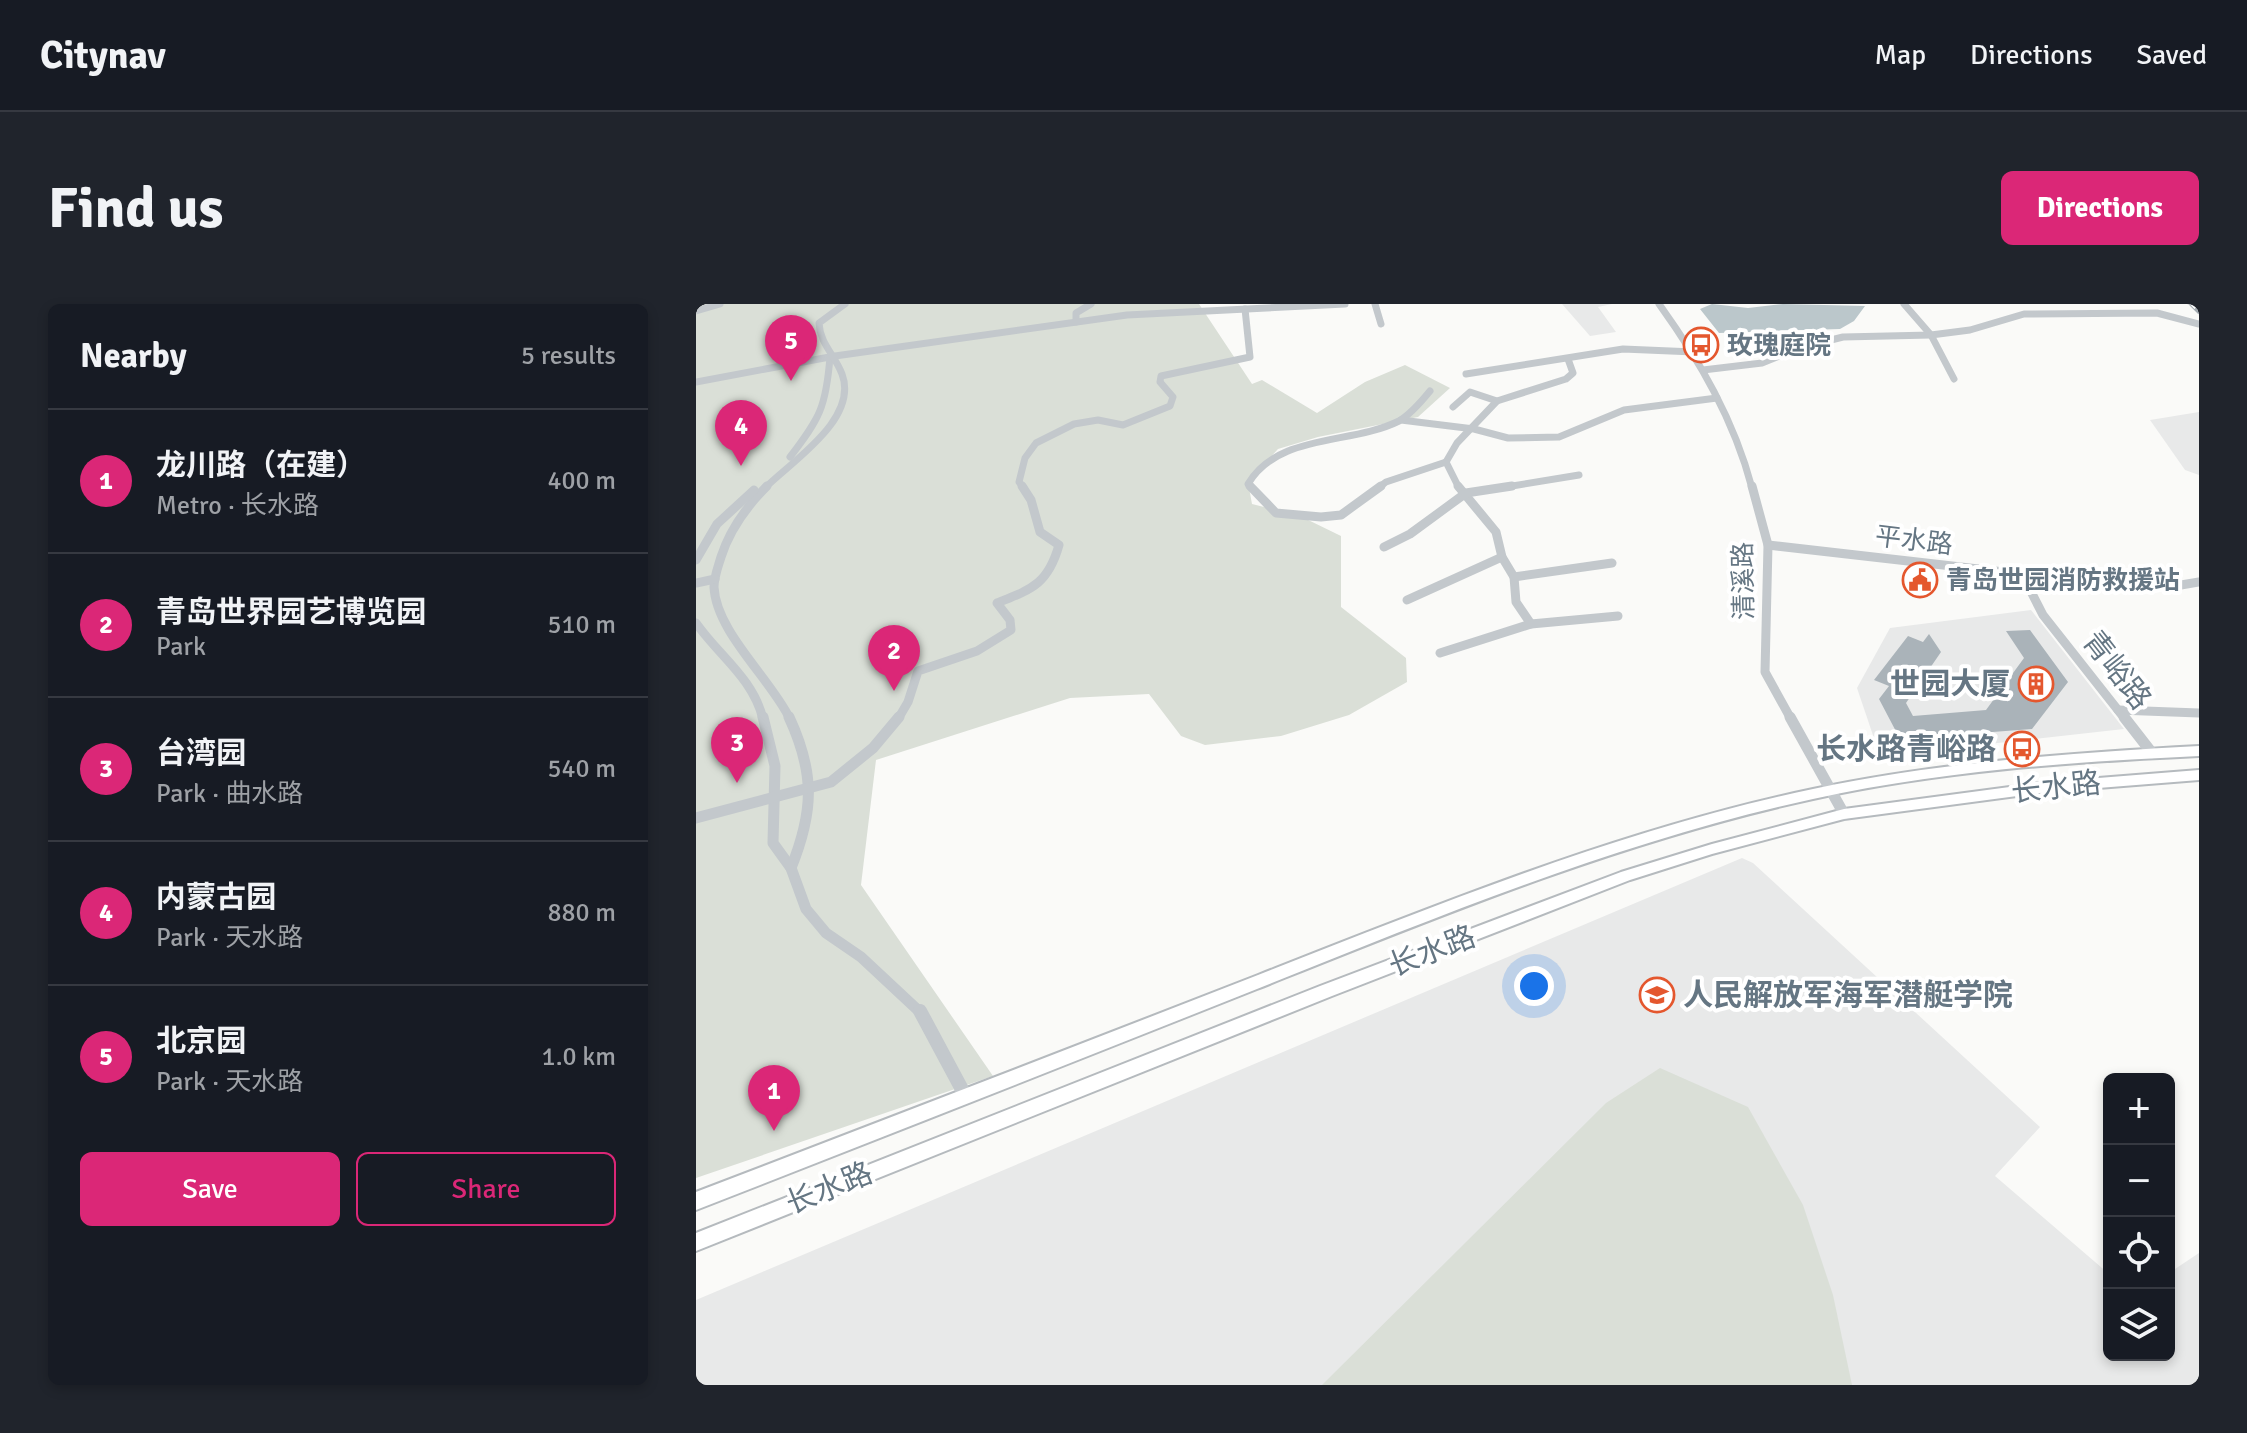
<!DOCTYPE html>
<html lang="en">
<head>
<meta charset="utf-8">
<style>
	body { margin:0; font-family:Signika,"Noto Sans SC",sans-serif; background:#20242c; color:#f1f3f6 }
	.controls { position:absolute; right:24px; bottom:24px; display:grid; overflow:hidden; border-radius:12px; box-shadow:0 4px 12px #0003 }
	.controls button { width:72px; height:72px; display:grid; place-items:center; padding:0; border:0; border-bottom:2px solid #363941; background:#171b24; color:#f1f3f6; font:40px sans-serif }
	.you { position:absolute; left:838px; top:682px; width:28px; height:28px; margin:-20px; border:6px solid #fff; border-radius:50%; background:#1a73e8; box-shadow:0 0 0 12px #1a73e833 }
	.badge { display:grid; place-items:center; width:52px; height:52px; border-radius:50%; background:#db2777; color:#fff; font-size:26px; font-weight:700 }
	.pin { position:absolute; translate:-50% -66px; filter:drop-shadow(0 2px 4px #0008) }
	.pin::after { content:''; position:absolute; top:42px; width:28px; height:24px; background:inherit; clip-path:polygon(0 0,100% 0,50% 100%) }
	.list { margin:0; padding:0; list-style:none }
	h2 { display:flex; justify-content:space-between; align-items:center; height:104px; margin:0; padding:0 32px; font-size:34px }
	h2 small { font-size:26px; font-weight:400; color:#9ea1a6 }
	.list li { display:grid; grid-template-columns:52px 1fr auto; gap:24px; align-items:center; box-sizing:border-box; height:144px; padding:0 32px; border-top:2px solid #363941 }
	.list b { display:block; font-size:30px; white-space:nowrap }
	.list p { margin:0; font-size:26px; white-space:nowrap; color:#9ea1a6 }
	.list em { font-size:26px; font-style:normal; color:#9ea1a6 }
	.actions { display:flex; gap:16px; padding:24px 32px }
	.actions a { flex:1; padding:18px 0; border:2px solid #db2777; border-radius:12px; text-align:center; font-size:28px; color:#db2777 }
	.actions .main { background:#db2777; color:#fff }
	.icon { flex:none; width:44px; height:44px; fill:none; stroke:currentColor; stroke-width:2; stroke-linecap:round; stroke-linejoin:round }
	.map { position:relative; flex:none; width:1503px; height:1081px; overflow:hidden; border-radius:12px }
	header { display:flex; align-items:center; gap:48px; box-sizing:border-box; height:112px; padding:0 40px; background:#171b24; border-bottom:2px solid #363941 }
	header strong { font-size:38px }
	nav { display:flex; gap:44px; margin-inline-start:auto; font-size:28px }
	.intro { display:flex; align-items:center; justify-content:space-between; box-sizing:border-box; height:192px; padding:0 48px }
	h1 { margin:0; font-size:56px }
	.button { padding:20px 36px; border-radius:12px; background:#db2777; color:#fff; font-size:28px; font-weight:700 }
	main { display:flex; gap:48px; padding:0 48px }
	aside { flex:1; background:#171b24; border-radius:12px; box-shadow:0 4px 12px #0003 }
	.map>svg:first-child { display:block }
	.built { fill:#e8e9e9 }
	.green { fill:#dadfd7 }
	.water { fill:#bbc7cb }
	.building { fill:#aab3b9 }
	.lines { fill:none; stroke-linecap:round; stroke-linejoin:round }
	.major-casing { stroke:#b5babe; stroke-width:4 }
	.minor-far3 { stroke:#c3c8cc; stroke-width:7 }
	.minor-far2 { stroke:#c3c8cc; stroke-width:9 }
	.minor-far1 { stroke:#c3c8cc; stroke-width:11 }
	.minor { stroke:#c3c8cc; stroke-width:14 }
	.major { fill:#fff; fill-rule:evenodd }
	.rail-casing { stroke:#a2aab0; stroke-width:4 }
	.rail { stroke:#fff; stroke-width:2; stroke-dasharray:6; stroke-linecap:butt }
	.labels { text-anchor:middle; stroke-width:8; stroke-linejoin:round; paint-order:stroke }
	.far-poi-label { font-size:26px; font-weight:bold; fill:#657683; stroke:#fff; text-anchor:start }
	.far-street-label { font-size:26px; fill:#657683; stroke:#fff }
	.street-label { font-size:30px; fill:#657683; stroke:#fff }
	.poi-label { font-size:30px; font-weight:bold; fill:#657683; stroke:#fff; text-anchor:end }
</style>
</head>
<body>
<header>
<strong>Citynav</strong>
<nav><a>Map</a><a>Directions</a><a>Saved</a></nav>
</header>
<div class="intro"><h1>Find us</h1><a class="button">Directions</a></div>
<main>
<aside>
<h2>Nearby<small>5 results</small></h2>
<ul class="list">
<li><span class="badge">1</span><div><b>龙川路（在建）</b><p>Metro · 长水路</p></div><em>400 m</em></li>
<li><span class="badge">2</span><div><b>青岛世界园艺博览园</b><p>Park</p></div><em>510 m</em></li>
<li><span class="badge">3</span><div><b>台湾园</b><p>Park · 曲水路</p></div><em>540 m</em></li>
<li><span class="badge">4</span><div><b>内蒙古园</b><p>Park · 天水路</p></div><em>880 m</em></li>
<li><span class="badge">5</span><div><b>北京园</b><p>Park · 天水路</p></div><em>1.0 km</em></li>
</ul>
<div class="actions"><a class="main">Save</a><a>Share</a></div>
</aside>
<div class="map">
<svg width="1503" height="1081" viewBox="0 0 1503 1081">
	<rect width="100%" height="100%" fill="#fafaf8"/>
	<g class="built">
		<path d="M866,0h50l-14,3 18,25 -26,4z"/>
		<path d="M1503,108v63l-14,-5 -35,-50z"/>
		<path d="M1335,306l93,119 -244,27 -23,-68 33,-60z"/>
		<path d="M1046,554l11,5 287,264 -45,49 114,98v81h60v-82l30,-20v132h-1503v-85z"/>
	</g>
	<g class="green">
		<path d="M0,0h503l53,80 10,-4 55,33 48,-31 40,-17 45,23 -32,29 -100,20 -40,12 -30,33 4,22 48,12 41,20v71l65,51 1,24 -58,33 -68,21 -76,9 -24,-9 -32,-42 -79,4 -194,62 -15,125 132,191 -297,102z"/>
		<path d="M964,764l88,39 55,98 30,90 19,90h-530l284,-282z"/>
	</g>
	<path class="water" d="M1016,0l36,4 35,-4 82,2 -11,15 -14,8 -121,4 -19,-24z"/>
	<path class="building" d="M1334,326l38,52 -36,47 -132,10 -21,-40 10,-13 -15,-6 34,-44 15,6 6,-8 12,18 -35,51 7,13 73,-6 38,-52 -18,-27z"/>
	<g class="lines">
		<g class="major-casing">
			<g id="major">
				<path d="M1503,442v10c-129,6 -260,15 -386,43 -192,42 -374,117 -556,190 -186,74 -374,148 -561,221v-18c188,-72 375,-144 562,-217 181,-71 364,-146 555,-186 127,-27 257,-36 386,-43z"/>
				<path d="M1503,466v10l-151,12 -204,27 -132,35 -82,26 -298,116 -636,255v-18l624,-247 301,-114 91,-28 132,-35 204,-27z"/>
			</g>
		</g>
		<g class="minor-far3">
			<path d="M679,0l6,20"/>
			<path d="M963,0c41,57 75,116 93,184"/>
			<path d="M1208,0l27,31 23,44"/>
			<path d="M0,7l24,-7"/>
			<path d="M380,18v-9l15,-9"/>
			<path d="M1007,66l59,-7 37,-15 44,-11 88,-2 39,-5 54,-16 133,-1 42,11"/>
			<path d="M770,70l157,-25 71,3"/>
			<path d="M0,78l139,-26 292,-41 218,-11"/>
			<path d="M757,103l17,-15 27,9"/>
			<path d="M705,116l73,9 34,9 51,-1 65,-27 93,-12"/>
			<path d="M94,153c30,-39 36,-50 40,-100"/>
			<path d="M69,184c27,-27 94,-69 77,-114 -7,-19 -22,-30 -23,-51l26,-19"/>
			<path d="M328,184l-5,-6 6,-24 11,-15 38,-19 24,-4 25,5 47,-19 3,-9 -13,-15 1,-6 89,-19 -5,-48"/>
			<path d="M555,184l-3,-4c30,-51 103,-39 151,-63 12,-7 22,-19 31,-30"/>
			<path d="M682,184l8,-6 60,-20"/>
			<path d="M763,184l-13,-26 11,-19 40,-42 69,-22 7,-6 -5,-14"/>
			<path d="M804,184l79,-13"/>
		</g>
		<g class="minor-far2">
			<path d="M71,182c-20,20 -37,43 -46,71 -3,10 -7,20 -7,30 2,45 57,92 76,132"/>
			<path d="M554,182l26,27 45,4 20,-2 40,-29"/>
			<path d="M762,182l38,46 6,25 12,20 2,25 15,22"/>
			<path d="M1056,182l16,59 -3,127 26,47"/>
			<path d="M1072,241l254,29 159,11 18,-3"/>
			<path d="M688,243l26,-13 56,-41 46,-7"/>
			<path d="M0,256l21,-36 37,-34"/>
			<path d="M1326,270l21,41 82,104"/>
			<path d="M818,273l98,-14"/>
			<path d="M0,279l19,-4"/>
			<path d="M711,296l95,-43"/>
			<path d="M0,319c23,33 57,55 67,96"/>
			<path d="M744,349l91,-29 87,-8"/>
			<path d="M1422,406l81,3"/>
			<path d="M202,415l10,-17 10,-31 59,-20 34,-21 -1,-10 -13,-17c35,-14 51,-19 62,-58l-19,-13 -9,-32 -9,-14"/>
		</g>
		<g class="minor-far1">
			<path d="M67,413l12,49 -2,77 18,25 15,41 20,24 35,24 60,56"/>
			<path d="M93,413c26,56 25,94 2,151"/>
			<path d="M1094,413l54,97"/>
			<path d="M1428,413l28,36"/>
			<path d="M0,514l135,-36 42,-34 26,-31"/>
		</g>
		<path class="minor" d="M224,707l45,84"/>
		<use href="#major" class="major"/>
		<g class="rail-casing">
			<path id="rail" d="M1495,0l8,8"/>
		</g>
		<use href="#rail" class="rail"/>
	</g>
	<defs>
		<g id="bus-ring" transform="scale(1.8)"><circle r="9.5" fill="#fff" stroke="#e4572e" stroke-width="1.5"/><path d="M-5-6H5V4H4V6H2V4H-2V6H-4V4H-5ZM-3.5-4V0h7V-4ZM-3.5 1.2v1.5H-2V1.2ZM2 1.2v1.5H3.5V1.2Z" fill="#e4572e"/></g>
		<g id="civic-ring" transform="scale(1.8)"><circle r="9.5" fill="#fff" stroke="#e4572e" stroke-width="1.5"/><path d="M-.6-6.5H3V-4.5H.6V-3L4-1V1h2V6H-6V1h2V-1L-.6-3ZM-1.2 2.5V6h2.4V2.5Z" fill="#e4572e"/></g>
		<g id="building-ring" transform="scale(1.8)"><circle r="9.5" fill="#fff" stroke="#e4572e" stroke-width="1.5"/><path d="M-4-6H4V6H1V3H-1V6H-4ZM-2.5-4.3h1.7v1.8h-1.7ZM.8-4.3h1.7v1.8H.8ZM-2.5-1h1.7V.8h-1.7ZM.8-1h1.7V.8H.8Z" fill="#e4572e"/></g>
		<g id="university-ring" transform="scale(1.8)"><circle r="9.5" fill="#fff" stroke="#e4572e" stroke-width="1.5"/><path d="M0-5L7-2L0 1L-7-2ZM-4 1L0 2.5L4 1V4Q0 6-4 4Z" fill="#e4572e"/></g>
	</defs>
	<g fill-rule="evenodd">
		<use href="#bus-ring" x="1005" y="41"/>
		<use href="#civic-ring" x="1224" y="276"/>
		<use href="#building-ring" x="1340" y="380"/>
		<use href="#bus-ring" x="1326" y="445"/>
		<use href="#university-ring" x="961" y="691"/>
	</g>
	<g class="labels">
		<g class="far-poi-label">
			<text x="1031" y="50">玫瑰庭院</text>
			<text x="1250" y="285">青岛世园消防救援站</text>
		</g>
		<g class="far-street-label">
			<text transform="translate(1218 236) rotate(7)" y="9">平水路</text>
			<text transform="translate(1047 277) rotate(-91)" y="9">清溪路</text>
		</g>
		<g class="street-label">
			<text transform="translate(1421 366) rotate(52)" y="10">青峪路</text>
			<text transform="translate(1360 483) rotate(-6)" y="10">长水路</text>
			<text transform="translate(736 647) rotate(-21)" y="10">长水路</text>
			<text transform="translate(133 884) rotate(-22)" y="10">长水路</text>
		</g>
		<g class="poi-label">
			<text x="1314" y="390">世园大厦</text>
			<text x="1300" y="455">长水路青峪路</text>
			<text x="987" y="701" text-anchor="start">人民解放军海军潜艇学院</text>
		</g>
	</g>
</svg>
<div class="controls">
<button>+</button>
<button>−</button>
<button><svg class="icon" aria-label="locate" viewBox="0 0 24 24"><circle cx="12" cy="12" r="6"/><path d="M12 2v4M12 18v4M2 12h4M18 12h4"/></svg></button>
<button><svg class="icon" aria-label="layers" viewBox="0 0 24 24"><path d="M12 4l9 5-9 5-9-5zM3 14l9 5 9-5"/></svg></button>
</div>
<div class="you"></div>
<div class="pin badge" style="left:78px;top:827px">1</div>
<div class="pin badge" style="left:198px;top:387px">2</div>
<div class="pin badge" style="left:41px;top:479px">3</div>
<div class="pin badge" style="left:45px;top:162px">4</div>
<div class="pin badge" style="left:95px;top:77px">5</div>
</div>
</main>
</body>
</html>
